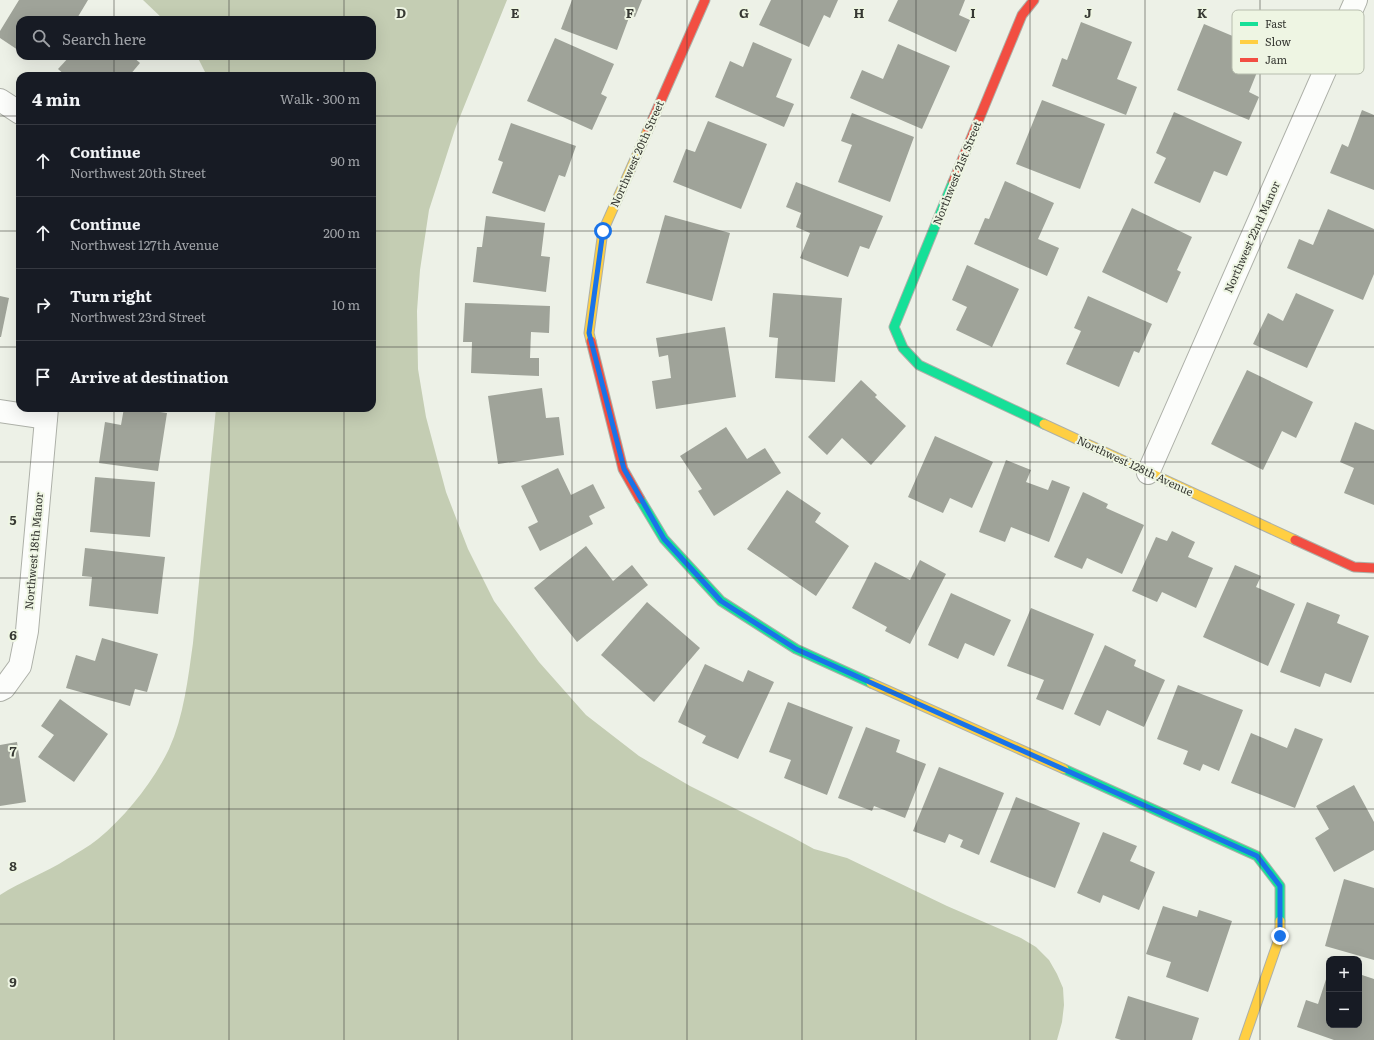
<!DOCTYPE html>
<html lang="en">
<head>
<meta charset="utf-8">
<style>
	body { margin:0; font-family:Literata,serif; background:#20242c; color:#f1f3f6 }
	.controls { position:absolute; right:12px; bottom:12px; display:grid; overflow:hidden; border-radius:8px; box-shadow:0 4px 16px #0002 }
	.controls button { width:36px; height:36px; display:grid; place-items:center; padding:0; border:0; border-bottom:1px solid #363941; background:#171b24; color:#f1f3f6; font:20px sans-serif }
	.stop { position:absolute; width:12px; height:12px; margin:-9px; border:3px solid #1a73e8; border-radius:50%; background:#fff }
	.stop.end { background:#1a73e8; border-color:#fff; box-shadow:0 1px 4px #0008 }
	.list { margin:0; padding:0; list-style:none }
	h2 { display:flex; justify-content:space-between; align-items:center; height:52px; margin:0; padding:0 16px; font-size:17px }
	h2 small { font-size:13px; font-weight:400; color:#9ea1a6 }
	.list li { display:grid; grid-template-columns:26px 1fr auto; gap:12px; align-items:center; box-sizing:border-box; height:72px; padding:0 16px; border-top:1px solid #363941 }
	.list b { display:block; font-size:15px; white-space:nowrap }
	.list p { margin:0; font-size:13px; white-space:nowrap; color:#9ea1a6 }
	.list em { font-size:13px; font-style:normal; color:#9ea1a6 }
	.icon { flex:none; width:22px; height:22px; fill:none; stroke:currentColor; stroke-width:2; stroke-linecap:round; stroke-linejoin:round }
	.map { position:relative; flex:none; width:1374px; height:1040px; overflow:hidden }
	.search { position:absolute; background:#171b24; box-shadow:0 4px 16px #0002; left:16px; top:16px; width:360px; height:44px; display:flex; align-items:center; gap:10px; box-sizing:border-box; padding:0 14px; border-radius:12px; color:#9ea1a6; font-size:15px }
	.panel { position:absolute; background:#171b24; box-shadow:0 4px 16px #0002; left:16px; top:72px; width:360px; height:340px; border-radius:12px }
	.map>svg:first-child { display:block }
	.water { fill:#c4cdb3 }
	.building { fill:#9fa399 }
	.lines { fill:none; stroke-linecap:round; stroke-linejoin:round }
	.street-casing { stroke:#adb0a8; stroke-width:24 }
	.fast-casing { stroke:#adb0a8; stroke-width:11 }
	.slow-casing { stroke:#adb0a8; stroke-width:11 }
	.jam-casing { stroke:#adb0a8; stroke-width:11 }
	.street { stroke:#fcfdfb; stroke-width:22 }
	.fast { stroke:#16e098; stroke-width:9 }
	.slow { stroke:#ffcf43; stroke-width:9 }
	.jam { stroke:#f24e42; stroke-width:9 }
	.route { stroke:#1a73e8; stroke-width:5 }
	.grid { fill:none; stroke:#373933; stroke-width:1; stroke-opacity:0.55 }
	.labels { text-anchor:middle; stroke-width:4; stroke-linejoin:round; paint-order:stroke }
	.street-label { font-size:11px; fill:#373933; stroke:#eef5e3 }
	.key { fill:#eef5e3; stroke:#b7bdae; stroke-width:1 }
	.key-label { font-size:11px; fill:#373933 }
	.grid-label { font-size:13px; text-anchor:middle; font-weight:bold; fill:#373933; stroke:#eef5e3; stroke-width:4; stroke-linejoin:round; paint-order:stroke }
</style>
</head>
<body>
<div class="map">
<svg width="1374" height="1040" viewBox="0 0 1374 1040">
	<rect width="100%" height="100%" fill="#edf1e7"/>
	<path class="water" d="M143,0h364l-52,129 -26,81 -9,60 -3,41 1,58 8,48 20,75 22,57 26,52 45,61 47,53 53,41 51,30 102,51 22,12 33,9 100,48 74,32 15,9 13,13 8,14 6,14 1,17 -2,17 -5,18h-1057v-145c21,-14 46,-22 67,-36 10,-6 21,-12 31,-20 28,-23 55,-57 71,-90 15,-33 19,-71 24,-106l23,-235h156v-332h-165l-10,-20h175v-36h-208z"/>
	<g class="building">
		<path d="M19,0h69l-12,20h-56v26l-2,4 -18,-12v-7z"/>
		<path d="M572,0h70l-7,17 -5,-2 -13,35 -56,-21z"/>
		<path d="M771,0h67l-8,18 -6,-3 -15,32 -50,-22z"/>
		<path d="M898,0h67l-6,15 11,5 -14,32 -68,-31z"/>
		<path d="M1081,22l51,20 -15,37 20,8 -11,28 -74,-29 10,-28 5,2z"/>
		<path d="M1204,24l62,26 -17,42 10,5 -10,23 -72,-30z"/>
		<path d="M555,38l59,26 -13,30 6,3 -15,33 -65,-29z"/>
		<path d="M753,42l39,17 -16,38 18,7 -10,23 -69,-30 15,-36 13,6z"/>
		<path d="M898,44l52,22 -28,63 -72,-31 12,-28 21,9z"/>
		<path d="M70,56h62l8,7 -11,13h-63l-8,-7z"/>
		<path d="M1042,100l63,24 -25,65 -64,-25z"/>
		<path d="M1362,110l12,5v75l-44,-17 12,-29 6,3z"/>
		<path d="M1174,112l68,30 -15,34 -13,-5 -14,32 -46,-20 12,-25 -10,-5z"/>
		<path d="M852,113l62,24 -24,65 -52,-20 14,-37 -11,-4z"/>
		<path d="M708,121l59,23 -26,65 -68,-27 13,-33 9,3z"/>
		<path d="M511,123l65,23 -11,31 -6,-2 -14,37 -53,-19 11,-31 -5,-2z"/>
		<path d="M1005,181l49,22 -16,36 21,9 -12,28 -73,-32 11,-26 4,1z"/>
		<path d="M796,182l87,34 -14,33 -9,-3 -12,31 -48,-19 10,-25 -14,-6 5,-14 -15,-6z"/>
		<path d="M1132,208l60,29 -15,33 4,2 -14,31 -65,-31z"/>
		<path d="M1328,209l46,20v45l-11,26 -76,-32 12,-29 14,6z"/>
		<path d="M665,215l65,18 -18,68 -66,-18z"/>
		<path d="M486,216l59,7 -4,33 9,1 -4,35 -73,-10 4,-35h5z"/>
		<path d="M967,265l52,24 -27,58 -36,-17 11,-23 -15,-7z"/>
		<path d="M773,293l69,5 -7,84 -60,-4 3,-40 -9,-1z"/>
		<path d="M1296,293l38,17 -27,58 -54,-24 15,-31 15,8z"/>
		<path d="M0,296l9,2 -8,39h-1z"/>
		<path d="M1088,296l64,28 -13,29 -5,-2 -15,36 -53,-23 15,-33 -7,-3z"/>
		<path d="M465,303l85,3 -1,27 -18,-1 -1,26h9v18l-68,-3 1,-31h-9z"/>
		<path d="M725,327l11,70 -80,12 -4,-28 19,-3 -3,-23 -9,2 -3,-19z"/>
		<path d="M1247,370l66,32 -17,36 -14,-7 -19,39 -52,-26z"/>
		<path d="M861,380l16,15 -2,2 31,29 -35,39 -29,-27 -15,17 -19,-18z"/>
		<path d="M542,388l4,30 13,-1 5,38 -66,9 -10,-68z"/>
		<path d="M124,408h8l35,5 -9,58 -59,-8 6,-41 16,3z"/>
		<path d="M1355,422l19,8v75l-30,-12 10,-25 -14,-6z"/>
		<path d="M726,427l21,32 18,-11 16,25 -67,43 -16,-25 4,-2 -22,-33z"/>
		<path d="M935,436l58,26 -21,46 -22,-10 -7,15 -35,-16z"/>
		<path d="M1006,460l25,10 -5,12 22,8 4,-10 18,7 -21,55 -38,-15 -6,15 -26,-10z"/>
		<path d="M558,468l13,27 22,-11 12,24 -16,8 4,8 -53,27 -12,-24 10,-5 -17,-36z"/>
		<path d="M95,477l60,5 -5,55 -60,-5z"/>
		<path d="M787,490l34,23 -6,9 34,24 -33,50 -69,-47z"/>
		<path d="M1083,492l25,12 -2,4 38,17 -22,49 -35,-16 -5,11 -28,-12z"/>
		<path d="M1172,531l23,11 -7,15 25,11 -17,40 -34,-16 -5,10 -25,-11 24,-54 11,4z"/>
		<path d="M586,546l27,35 19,-16 16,20 -71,57 -43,-54z"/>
		<path d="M85,548l80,9 -7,57 -69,-8 3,-29 -10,-1z"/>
		<path d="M920,560l26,14 -36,70 -25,-13 2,-4 -35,-19 23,-46 35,18z"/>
		<path d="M1235,565l26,11 -5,11 39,17 -27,62 -65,-29z"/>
		<path d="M951,593l60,27 -17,36 -29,-13 -7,16 -30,-14z"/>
		<path d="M647,602l53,46 -46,54 -53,-47z"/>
		<path d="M1307,602l33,13 -3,8 32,13 -18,47 -26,-10 -5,14 -40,-15z"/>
		<path d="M1031,608l63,26 -31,76 -27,-11 8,-19 -37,-14z"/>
		<path d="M102,638l56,16 -11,38 -12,-3 -5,17 -64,-18 10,-33 19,6z"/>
		<path d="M1105,645l31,15 -2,6 31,14 -21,47 -37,-17 -7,16 -26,-12z"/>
		<path d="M705,664l38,18 5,-12 26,12 -36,77 -36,-16 4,-7 -28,-14z"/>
		<path d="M1178,685l65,25 -24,61 -16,-7 -3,7 -17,-7 5,-13 -31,-12z"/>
		<path d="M60,699l48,35 -34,48 -36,-25 16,-22 -13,-9z"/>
		<path d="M788,702l65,25 -26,68 -43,-17 7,-18 -22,-8z"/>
		<path d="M866,727l34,13 -4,12 30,12 -21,54 -31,-12 -2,5 -34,-13z"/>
		<path d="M1295,728l28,11 -28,69 -64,-25 20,-50 36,15z"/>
		<path d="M17,742l9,60 -26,4v-61z"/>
		<path d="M939,767l65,26 -25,62 -19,-8 3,-7 -14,-6 -4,9 -32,-12z"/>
		<path d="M1354,785l20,37v28l-40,22 -19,-34 14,-9 -13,-23z"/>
		<path d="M1016,797l64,26 -25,65 -65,-26z"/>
		<path d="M1103,832l34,14 -7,15 25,11 -16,38 -36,-15 -3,8 -23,-10z"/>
		<path d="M1344,879l30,9v72l-49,-14z"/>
		<path d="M1163,906l34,11 2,-7 33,11 -24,71 -42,-15 5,-15 -25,-8z"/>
		<path d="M1329,970v55h30v-51l15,5v61h-40l-37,-13 9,-27 12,4z"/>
		<path d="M1128,996l71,22 -7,22h-71l-6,-2z"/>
	</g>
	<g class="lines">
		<g class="street-casing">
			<g id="street">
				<path d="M0,100l20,13"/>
				<path d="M0,411l46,7"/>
				<path d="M1148,473l208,-473"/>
				<path d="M0,690l4,-2 16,-22 7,-35 20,-223"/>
			</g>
		</g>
		<g class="fast-casing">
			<g id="fast">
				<path d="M953,182l-59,145 9,21 16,17 125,59"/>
				<path d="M640,499l24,40 57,62 75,48 75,34"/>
				<path d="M1064,769l193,87 23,30v35"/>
			</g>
		</g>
		<g class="slow-casing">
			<g id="slow">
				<path d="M591,341l-2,-8 14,-102 45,-101"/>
				<path d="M1044,424l251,116"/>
				<path d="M871,683l193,86"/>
				<path d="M1244,1040l36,-104v-15"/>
			</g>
		</g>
		<g class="jam-casing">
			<g id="jam">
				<path d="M648,130l57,-130"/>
				<path d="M953,182l69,-167 12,-15"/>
				<path d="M591,341l32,128 17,30"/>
				<path d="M1295,540l59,27 20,1"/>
			</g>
		</g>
		<use href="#street" class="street"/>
		<use href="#fast" class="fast"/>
		<use href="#slow" class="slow"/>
		<use href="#jam" class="jam"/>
	</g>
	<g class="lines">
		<path class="route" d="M603,231l-14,102 35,136 40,70 57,62 75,48 461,207 23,30v50"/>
	</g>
	<path class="grid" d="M114,0v20M229,0v20M344,0v20M458,0v1040M572,0v1040M687,0v1040M802,0v1040M916,0v1040M1030,0v1040M1145,0v1040M1260,0v1040M114,56v20M229,56v20M344,56v20M0,116h20M372,116h1002M0,231h20M372,231h1002M0,347h20M372,347h1002M114,408v632M229,408v632M344,408v632M0,462h1374M0,578h1374M0,693h1374M0,809h1374M0,924h1374"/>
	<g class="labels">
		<g class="street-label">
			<text transform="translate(637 154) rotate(-66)" y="4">Northwest 20th Street</text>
			<text transform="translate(957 173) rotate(-68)" y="4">Northwest 21st Street</text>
			<text transform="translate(1252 237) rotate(-66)" y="4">Northwest 22nd Manor</text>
			<text transform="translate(1135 466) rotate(25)" y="4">Northwest 128th Avenue</text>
			<text transform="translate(34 551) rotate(-85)" y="4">Northwest 18th Manor</text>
		</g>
	</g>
	<rect x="1232" y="10" width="132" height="64" rx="6" class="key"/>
	<rect x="1240" y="22" width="18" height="4" fill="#16e098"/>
	<rect x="1240" y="40" width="18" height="4" fill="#ffcf43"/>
	<rect x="1240" y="58" width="18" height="4" fill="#f24e42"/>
	<g class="key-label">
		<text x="1265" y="28">Fast</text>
		<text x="1265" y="46">Slow</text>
		<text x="1265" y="64">Jam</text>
	</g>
	<g class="grid-label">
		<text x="401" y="18">D</text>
		<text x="515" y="18">E</text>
		<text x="630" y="18">F</text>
		<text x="744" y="18">G</text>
		<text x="859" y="18">H</text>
		<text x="973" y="18">I</text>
		<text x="1088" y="18">J</text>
		<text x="1202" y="18">K</text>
		<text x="13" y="525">5</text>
		<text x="13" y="640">6</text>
		<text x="13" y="756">7</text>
		<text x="13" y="871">8</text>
		<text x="13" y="987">9</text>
	</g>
</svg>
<div class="controls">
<button>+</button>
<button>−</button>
</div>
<div class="stop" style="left:603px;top:231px"></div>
<div class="stop end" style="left:1280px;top:936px"></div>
<div class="search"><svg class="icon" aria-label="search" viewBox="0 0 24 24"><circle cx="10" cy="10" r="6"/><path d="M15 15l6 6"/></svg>Search here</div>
<section class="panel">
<h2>4 min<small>Walk · 300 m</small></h2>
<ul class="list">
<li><svg class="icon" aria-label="ahead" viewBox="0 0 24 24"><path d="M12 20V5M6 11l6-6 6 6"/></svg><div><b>Continue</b><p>Northwest 20th Street</p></div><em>90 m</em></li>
<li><svg class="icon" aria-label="ahead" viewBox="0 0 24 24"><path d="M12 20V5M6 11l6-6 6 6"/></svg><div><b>Continue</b><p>Northwest 127th Avenue</p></div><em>200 m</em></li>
<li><svg class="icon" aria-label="right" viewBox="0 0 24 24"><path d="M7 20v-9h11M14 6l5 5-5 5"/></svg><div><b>Turn right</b><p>Northwest 23rd Street</p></div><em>10 m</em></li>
<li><svg class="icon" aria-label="arrive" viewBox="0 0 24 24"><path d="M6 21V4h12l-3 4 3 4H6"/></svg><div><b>Arrive at destination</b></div></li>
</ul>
</section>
</div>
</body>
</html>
